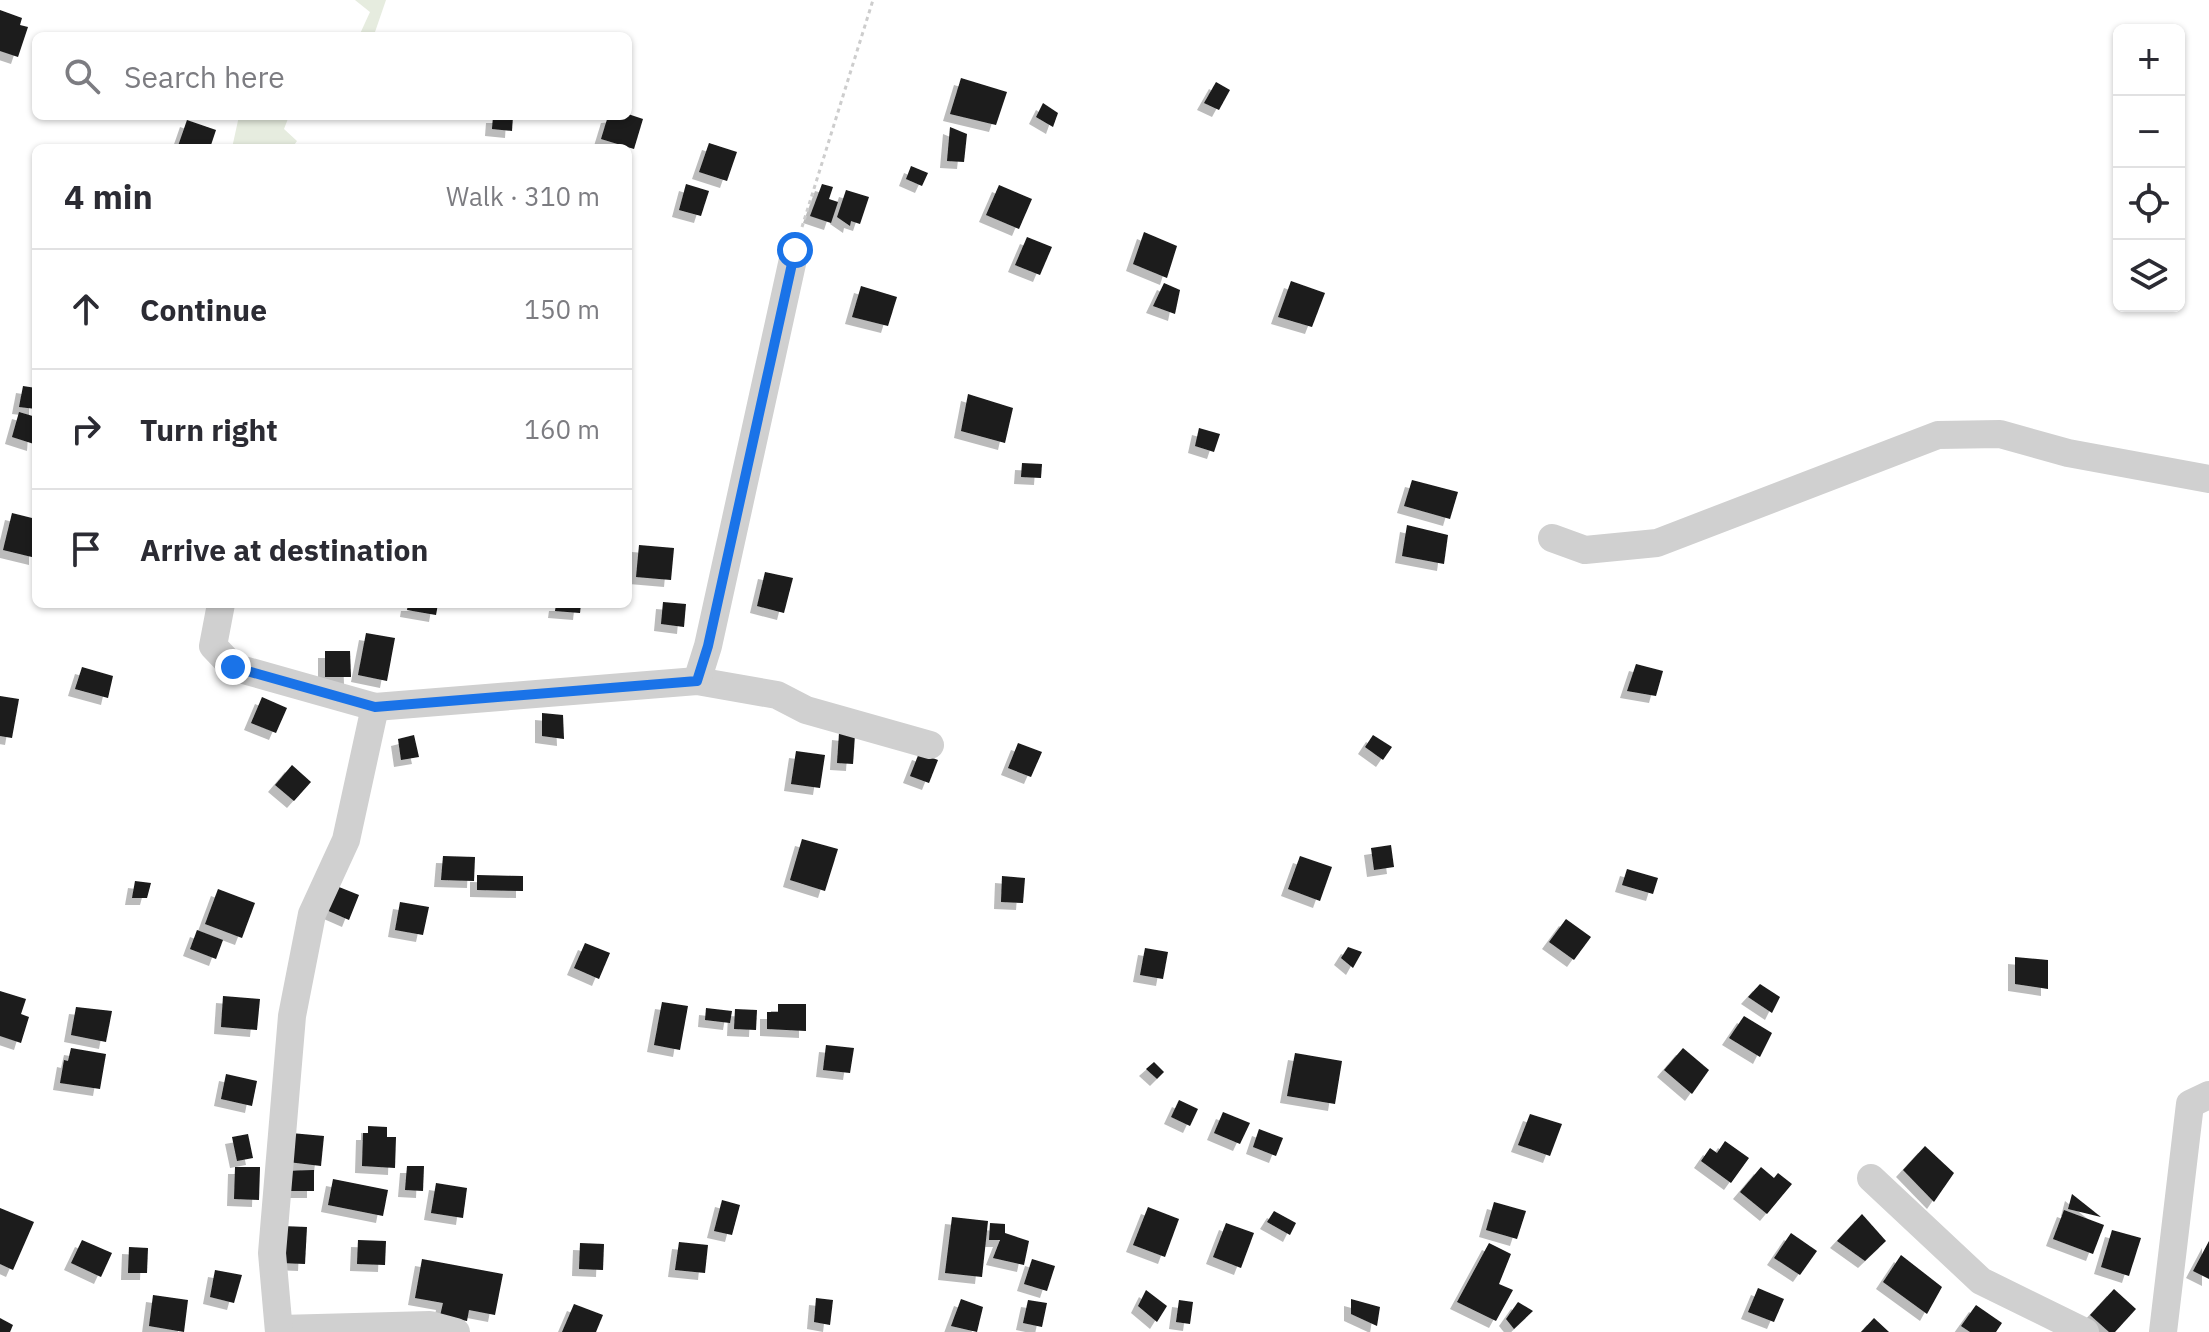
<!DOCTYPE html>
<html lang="en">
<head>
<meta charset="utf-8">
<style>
	body { margin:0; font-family:"IBM Plex Sans",sans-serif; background:#f7f7f7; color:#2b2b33 }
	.controls { position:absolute; right:24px; top:24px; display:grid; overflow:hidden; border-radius:12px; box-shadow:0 2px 6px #0004 }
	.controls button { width:72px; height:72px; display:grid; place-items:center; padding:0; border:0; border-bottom:2px solid #e1e1e2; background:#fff; color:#2b2b33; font:40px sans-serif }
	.stop { position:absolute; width:24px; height:24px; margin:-18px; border:6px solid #1a73e8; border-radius:50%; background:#fff }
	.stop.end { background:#1a73e8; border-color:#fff; box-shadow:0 2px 8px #0008 }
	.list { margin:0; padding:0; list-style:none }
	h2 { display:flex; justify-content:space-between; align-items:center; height:104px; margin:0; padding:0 32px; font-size:34px }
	h2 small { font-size:26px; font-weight:400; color:#7c7c81 }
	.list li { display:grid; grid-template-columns:52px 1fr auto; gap:24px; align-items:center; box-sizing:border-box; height:120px; padding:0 32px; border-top:2px solid #e1e1e2 }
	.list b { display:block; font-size:30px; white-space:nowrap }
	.list em { font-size:26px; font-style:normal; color:#7c7c81 }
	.icon { flex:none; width:44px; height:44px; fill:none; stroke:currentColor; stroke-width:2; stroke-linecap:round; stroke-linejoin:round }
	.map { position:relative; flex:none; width:2209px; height:1332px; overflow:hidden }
	.search { position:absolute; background:#fff; box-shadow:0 2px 6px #0004; left:32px; top:32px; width:600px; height:88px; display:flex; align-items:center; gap:20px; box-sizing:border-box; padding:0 28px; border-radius:12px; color:#7c7c81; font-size:30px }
	.panel { position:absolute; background:#fff; box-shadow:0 2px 6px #0004; left:32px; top:144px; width:600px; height:464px; border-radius:12px }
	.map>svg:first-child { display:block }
	.green { fill:#e6ecdf }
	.building { fill:#1a1a1a; filter:url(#shadow) }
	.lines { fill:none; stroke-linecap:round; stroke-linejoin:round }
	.path { stroke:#cdcdcd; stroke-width:3; stroke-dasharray:4 4; stroke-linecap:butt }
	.minor { stroke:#d0d0d0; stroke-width:28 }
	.route { stroke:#1a73e8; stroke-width:10 }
</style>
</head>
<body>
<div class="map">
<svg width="2209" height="1332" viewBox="0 0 2209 1332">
	<defs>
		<filter id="shadow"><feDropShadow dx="-7" dy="7" stdDeviation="0" flood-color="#0004"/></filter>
	</defs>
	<rect width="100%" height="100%" fill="#fff"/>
	<g class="green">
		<path d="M355,0h31l-11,32 5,4h-21l11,-24z"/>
		<path d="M239,116h50l-5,13 13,12 -5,7h-60z"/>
	</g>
	<g class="building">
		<path d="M0,10l22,8 -2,7 8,2 -10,30 -18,-6z"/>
		<path d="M961,78l46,14 -11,33 -46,-11z"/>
		<path d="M1216,82l14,8 -11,20 -15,-7z"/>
		<path d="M1043,103l15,10 -5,14 -17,-10z"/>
		<path d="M628,114l15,5 -9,30 -33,-10 7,-23z"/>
		<path d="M493,116h20l-1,15 -20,-2z"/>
		<path d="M187,120l29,10 -6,18 -32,-2z"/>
		<path d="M950,127l17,7 -3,28 -17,-1z"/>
		<path d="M709,143l28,9 -10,29 -28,-9z"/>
		<path d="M911,166l17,7 -6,13 -16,-7z"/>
		<path d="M686,184l23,7 -8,25 -22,-6z"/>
		<path d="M822,184l11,3 -4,12 9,3 -7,21 -21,-7z"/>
		<path d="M999,185l33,14 -13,30 -33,-14z"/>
		<path d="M846,190l23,7 -9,27 -9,-3 -1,5 -13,-9z"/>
		<path d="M1144,232l33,14 -10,32 -34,-14z"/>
		<path d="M1027,237l25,10 -12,28 -25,-10z"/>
		<path d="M1291,281l34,12 -13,34 -34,-10z"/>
		<path d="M1164,283l16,7 -5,24 -22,-8z"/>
		<path d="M861,286l36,11 -9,29 -36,-9z"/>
		<path d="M23,386l13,2v21l-17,-2z"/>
		<path d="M968,394l45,14 -8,35 -44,-12z"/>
		<path d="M19,412l17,5 -2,27 -22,-7z"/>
		<path d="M1199,428l21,6 -6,18 -19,-6z"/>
		<path d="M1022,463l20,1 -1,14 -20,-1z"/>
		<path d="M1412,480l46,12 -8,27 -46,-13z"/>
		<path d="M12,513l24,6v39l-33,-8z"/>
		<path d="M1407,525l41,10 -4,29 -42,-8z"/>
		<path d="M639,545l35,3 -3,32 -35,-3z"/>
		<path d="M765,572l28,6 -9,35 -27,-7z"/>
		<path d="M663,602l23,2 -2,23 -23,-3z"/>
		<path d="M408,604h30l-2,11 -29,-5z"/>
		<path d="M556,604h25l-1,9 -25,-2z"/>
		<path d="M366,633l29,5 -8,43 -29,-6z"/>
		<path d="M325,651h25l1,26h-26z"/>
		<path d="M1636,664l27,7 -7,25 -29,-5z"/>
		<path d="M82,667l31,9 -5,22 -33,-9z"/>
		<path d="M0,696l19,3 -7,39 -12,-2z"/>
		<path d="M262,697l25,11 -11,25 -25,-10z"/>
		<path d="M542,713l21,2 1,24 -22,-3z"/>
		<path d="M839,733l16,2 -2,29 -16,-1z"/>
		<path d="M414,735l5,22 -18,3 -3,-21z"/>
		<path d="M1373,735l19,12 -9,13 -18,-13z"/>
		<path d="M1018,743l24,9 -11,25 -23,-9z"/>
		<path d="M796,751l29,4 -5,33 -29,-4z"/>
		<path d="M919,753l19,7 -9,23 -19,-7z"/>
		<path d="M292,765l19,17 -17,19 -19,-16z"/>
		<path d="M802,839l36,10 -13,42 -35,-11z"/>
		<path d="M1391,845l3,22 -20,3 -3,-22z"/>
		<path d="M443,856l32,1 -1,24 -33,-1z"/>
		<path d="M1300,856l32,11 -12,34 -32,-12z"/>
		<path d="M1627,869l31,9 -5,16 -31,-9z"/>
		<path d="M477,875l46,1v15l-46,-1z"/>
		<path d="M1002,876l23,2 -2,25 -22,-1z"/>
		<path d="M135,881l16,2 -4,15h-15z"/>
		<path d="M334,885l25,10 -10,25 -25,-11z"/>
		<path d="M218,889l37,14 -13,35 -37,-14z"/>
		<path d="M400,902l29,5 -6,28 -28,-5z"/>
		<path d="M1566,919l25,18 -17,23 -25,-18z"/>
		<path d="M197,930l26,10 -7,19 -26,-10z"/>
		<path d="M585,943l25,10 -11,26 -25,-11z"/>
		<path d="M1348,947l14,5 -9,16 -12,-10z"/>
		<path d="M1145,948l23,4 -5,27 -23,-4z"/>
		<path d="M2015,957l33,3v29l-33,-5z"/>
		<path d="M1760,984l20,13 -8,16 -24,-16z"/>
		<path d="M0,991l26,8 -5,15 8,3 -8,26 -21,-7z"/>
		<path d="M223,996l37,3 -3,31 -36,-3z"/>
		<path d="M662,1002l26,4 -8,44 -26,-5z"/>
		<path d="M778,1004h28v27l-39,-2v-17h11z"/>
		<path d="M76,1007l36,4 -6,31 -35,-7z"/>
		<path d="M706,1008l26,3 -2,12 -25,-3z"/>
		<path d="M735,1009l22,1 -1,20 -22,-1z"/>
		<path d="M1744,1016l28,17 -12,24 -31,-19z"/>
		<path d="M826,1045l28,3 -4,25 -27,-3z"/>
		<path d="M71,1048l35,6 -6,35 -40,-6 4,-23 4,1z"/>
		<path d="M1683,1048l26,22 -17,24 -28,-24z"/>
		<path d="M1295,1053l47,8 -7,43 -48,-8z"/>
		<path d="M1154,1062l10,10 -7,7 -11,-10z"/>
		<path d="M226,1074l31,7 -5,25 -31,-7z"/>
		<path d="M1179,1100l19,9 -8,17 -19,-9z"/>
		<path d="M1223,1112l27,11 -10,21 -26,-11z"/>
		<path d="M1530,1114l32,10 -12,32 -32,-11z"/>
		<path d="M368,1126l19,1v10h9l-1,31 -33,-2 1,-33h5z"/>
		<path d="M1259,1129l24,9 -7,18 -23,-9z"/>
		<path d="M291,1133l33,3 -3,30 -33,-4z"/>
		<path d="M248,1134l5,24 -16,3 -5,-24z"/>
		<path d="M1725,1141l24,17 -18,25 -30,-22 9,-13 7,5z"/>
		<path d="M1925,1146l29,27 -20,29 -31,-32z"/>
		<path d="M407,1166h17l-1,25 -18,-1z"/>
		<path d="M235,1167h25l-1,33 -25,-1z"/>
		<path d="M1761,1167l13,11 4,-5 14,11 -25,30 -27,-22z"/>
		<path d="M314,1170v21h-32l-1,-20z"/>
		<path d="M333,1179l55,11 -5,26 -55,-11z"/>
		<path d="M436,1183l31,5 -4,30 -32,-5z"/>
		<path d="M2072,1194l29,23 -33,-8z"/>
		<path d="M722,1200l18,5 -8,30 -18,-4z"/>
		<path d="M1494,1202l32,9 -9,28 -31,-9z"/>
		<path d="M1148,1207l31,12 -14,38 -32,-12z"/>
		<path d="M0,1208l34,14 -21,48 -13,-6z"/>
		<path d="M2064,1210l40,15 -11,29 -40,-15z"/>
		<path d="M1274,1211l22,12 -6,12 -23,-13z"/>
		<path d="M1862,1214l24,27 -21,20 -28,-20z"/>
		<path d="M952,1217l36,4 -6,56 -37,-4z"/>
		<path d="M990,1223l15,1v9l24,8 -5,24 -31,-7 7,-18h-11z"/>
		<path d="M1226,1223l28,10 -13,35 -28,-11z"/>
		<path d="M282,1226l25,1 -2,37 -24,-1z"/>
		<path d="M2112,1230l29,8 -12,38 -28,-9z"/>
		<path d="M1791,1233l26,18 -17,24 -26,-17z"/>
		<path d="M82,1240l30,13 -11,24 -30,-14z"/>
		<path d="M358,1240l28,1 -1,24 -28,-1z"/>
		<path d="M2209,1241v38l-16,-8z"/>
		<path d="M679,1242l29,3 -3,28 -30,-3z"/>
		<path d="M580,1243l24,1 -1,26 -24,-1z"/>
		<path d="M1489,1243l22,11 -12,30 14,6 -17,31 -39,-19z"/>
		<path d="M129,1247l19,1 -1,25h-19z"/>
		<path d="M1901,1255l41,32 -15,27 -44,-32z"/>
		<path d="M422,1259l81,15 -8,41 -26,-5 -2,11 -27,-5 3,-13 -28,-5z"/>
		<path d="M1032,1259l23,7 -8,25 -23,-7z"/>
		<path d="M215,1270l27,5 -8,28 -24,-6z"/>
		<path d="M1758,1288l26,11 -10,23 -26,-10z"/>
		<path d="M2114,1289l22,20 -21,23h-6l-19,-17z"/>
		<path d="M1146,1290l21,16 -10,16 -19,-16z"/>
		<path d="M153,1295l35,5 -4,32 -35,-6z"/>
		<path d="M816,1298l17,2 -3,25 -16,-3z"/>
		<path d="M961,1299l22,8 -6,25 -26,-6z"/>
		<path d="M1351,1299l29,8 -3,19 -26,-12z"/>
		<path d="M1028,1300l19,3 -5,24 -19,-4z"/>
		<path d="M1179,1300l14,2 -3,22 -14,-2z"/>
		<path d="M1518,1302l15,9 -19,18 -8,-10z"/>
		<path d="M574,1304l29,11 -7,17h-34z"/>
		<path d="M1976,1305l26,18 -6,9h-26l-9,-6z"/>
		<path d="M0,1318l13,7 -3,7h-10z"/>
		<path d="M1874,1318l15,14h-28z"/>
	</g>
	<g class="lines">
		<path class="path" d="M802,227l71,-227"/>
		<g class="minor">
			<path d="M1552,538l33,12 72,-7 281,-108 62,-1 68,19 141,26"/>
			<path d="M221,604l-8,42 20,21 142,40 322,-26 80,14 29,15 124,35"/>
			<path d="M697,681l11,-35 87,-396"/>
			<path d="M1871,1178l110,103 104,51"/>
			<path d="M280,1329l150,-4 26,7"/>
			<path d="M279,1332l-7,-79 20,-237 20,-102 34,-74 29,-133"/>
			<path d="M2163,1332l27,-228 19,-9"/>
		</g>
	</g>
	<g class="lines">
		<path class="route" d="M233,667l142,40 322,-26 11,-35 87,-396"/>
	</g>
</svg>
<div class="controls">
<button>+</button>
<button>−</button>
<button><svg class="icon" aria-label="locate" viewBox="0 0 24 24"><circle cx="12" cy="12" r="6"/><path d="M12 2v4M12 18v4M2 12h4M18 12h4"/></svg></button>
<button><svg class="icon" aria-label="layers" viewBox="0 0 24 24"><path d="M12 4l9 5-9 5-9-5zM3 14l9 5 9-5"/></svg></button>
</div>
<div class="stop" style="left:795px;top:250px"></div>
<div class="stop end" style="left:233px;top:667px"></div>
<div class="search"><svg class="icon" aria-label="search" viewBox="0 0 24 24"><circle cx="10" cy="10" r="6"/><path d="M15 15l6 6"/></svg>Search here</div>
<section class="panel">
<h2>4 min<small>Walk · 310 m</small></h2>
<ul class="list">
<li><svg class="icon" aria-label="ahead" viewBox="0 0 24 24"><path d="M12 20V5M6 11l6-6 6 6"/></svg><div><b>Continue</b></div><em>150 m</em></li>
<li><svg class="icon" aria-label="right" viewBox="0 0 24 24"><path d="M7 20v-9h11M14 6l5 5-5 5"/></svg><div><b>Turn right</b></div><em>160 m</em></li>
<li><svg class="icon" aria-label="arrive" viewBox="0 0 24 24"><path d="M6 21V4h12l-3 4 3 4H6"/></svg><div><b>Arrive at destination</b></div></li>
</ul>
</section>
</div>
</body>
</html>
